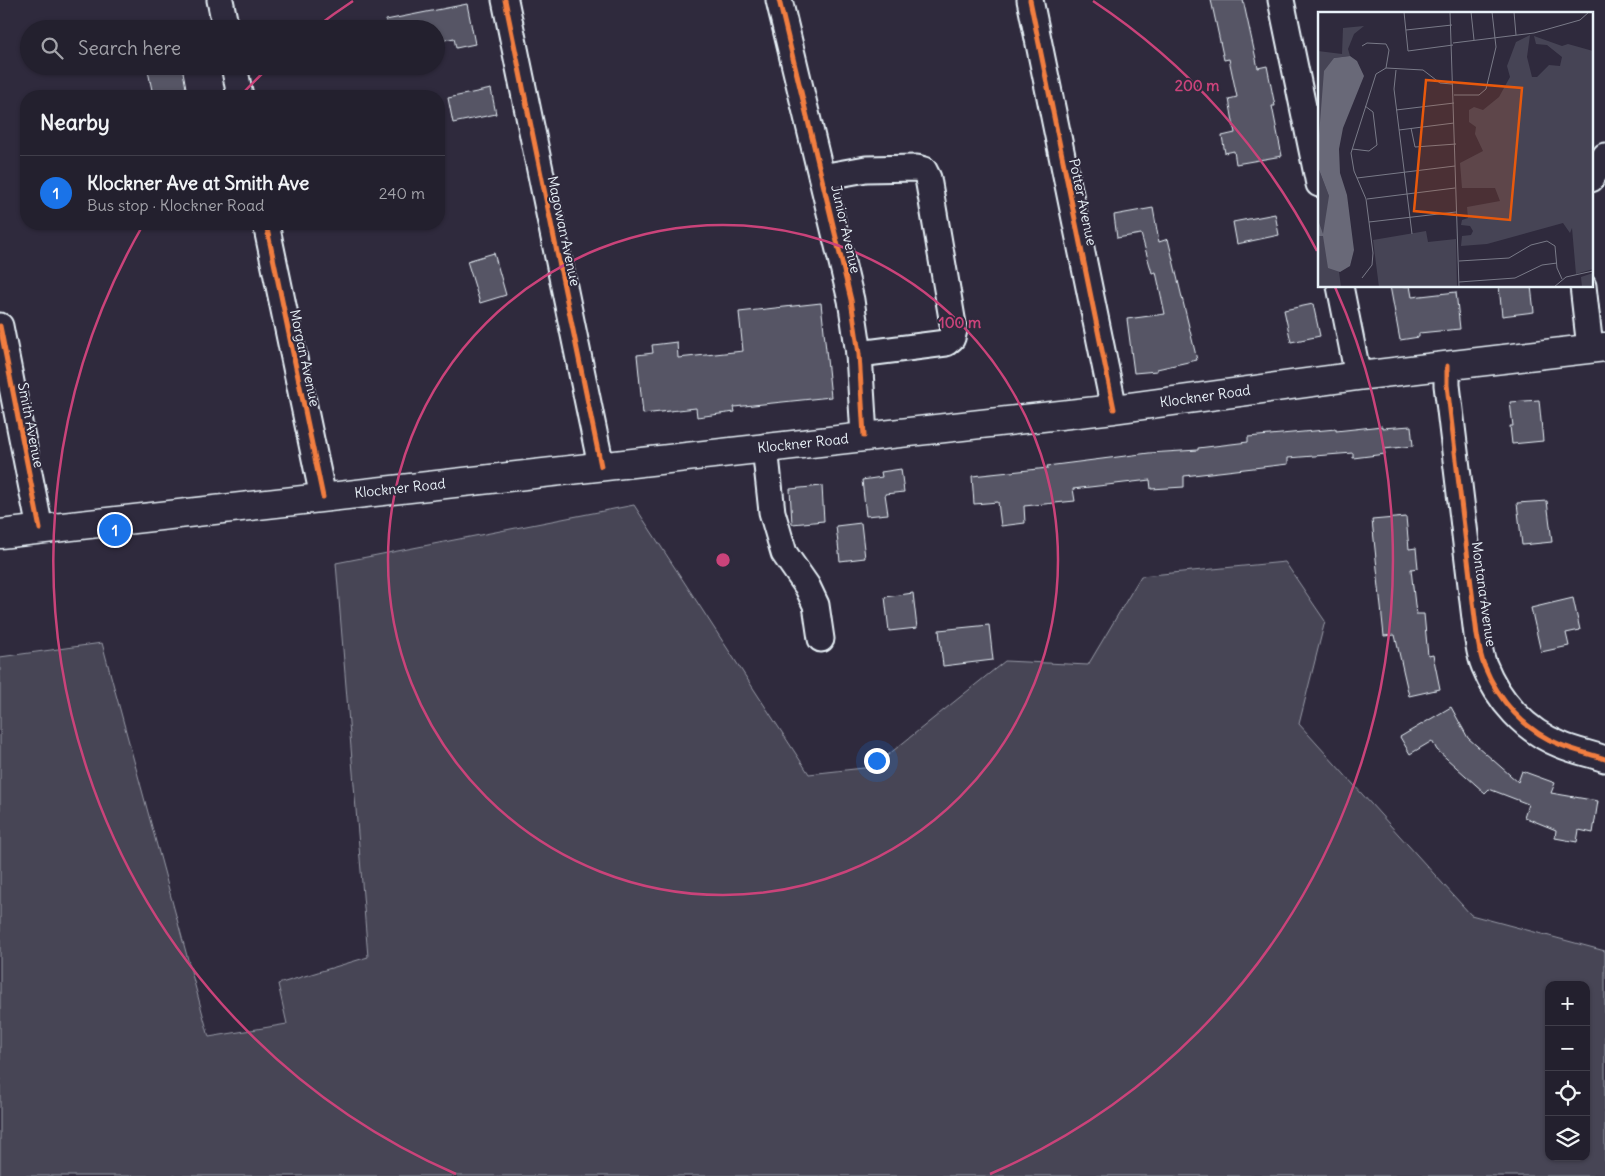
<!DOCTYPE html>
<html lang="en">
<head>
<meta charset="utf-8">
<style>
	body { margin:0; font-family:Delius,sans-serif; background:#2b2836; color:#f1f3f6 }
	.controls { position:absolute; right:15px; bottom:15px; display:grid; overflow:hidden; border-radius:10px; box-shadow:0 1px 4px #0004 }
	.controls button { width:45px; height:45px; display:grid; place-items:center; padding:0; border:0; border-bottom:1px solid #403e4a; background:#23202e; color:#f1f3f6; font:25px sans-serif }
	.you { position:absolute; left:876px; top:760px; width:18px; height:18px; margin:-12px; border:4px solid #fff; border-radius:50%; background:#1a73e8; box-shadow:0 0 0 8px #1a73e833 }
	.badge { display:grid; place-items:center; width:32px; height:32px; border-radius:50%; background:#1a73e8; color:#fff; font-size:16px; font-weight:700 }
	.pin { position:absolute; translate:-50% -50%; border:2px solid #fff; box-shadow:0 1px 5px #0006 }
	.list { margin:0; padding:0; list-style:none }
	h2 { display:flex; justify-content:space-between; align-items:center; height:65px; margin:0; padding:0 20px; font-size:21px }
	h2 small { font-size:16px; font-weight:400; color:#a3a3aa }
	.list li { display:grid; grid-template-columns:32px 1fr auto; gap:15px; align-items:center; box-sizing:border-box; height:75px; padding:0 20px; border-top:1px solid #403e4a }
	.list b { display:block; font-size:19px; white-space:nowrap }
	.list p { margin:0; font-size:16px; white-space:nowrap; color:#a3a3aa }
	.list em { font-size:16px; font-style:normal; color:#a3a3aa }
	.icon { flex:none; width:28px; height:28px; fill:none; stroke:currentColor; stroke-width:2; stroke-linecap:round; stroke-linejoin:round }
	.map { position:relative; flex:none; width:1605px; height:1176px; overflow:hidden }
	.search { position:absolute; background:#23202e; box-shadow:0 1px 4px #0004; left:20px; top:20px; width:425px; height:55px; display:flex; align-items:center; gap:12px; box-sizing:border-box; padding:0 18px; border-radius:28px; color:#a3a3aa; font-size:19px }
	.panel { position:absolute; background:#23202e; box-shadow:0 1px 4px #0004; left:20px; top:90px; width:425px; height:140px; border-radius:20px }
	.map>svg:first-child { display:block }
	.green { fill:#464455; stroke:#979aa6; fill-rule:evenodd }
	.building { fill:#575565; stroke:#e8f1f8 }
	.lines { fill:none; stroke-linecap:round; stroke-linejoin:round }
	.minor-casing { stroke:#e8f1f8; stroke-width:29 }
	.major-casing { stroke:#e8f1f8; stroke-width:31 }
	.minor { stroke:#2f2a3d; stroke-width:25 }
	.major { stroke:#2f2a3d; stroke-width:28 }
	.cycleway-casing { stroke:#2f2a3d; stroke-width:8 }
	.cycleway { stroke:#f27e40; stroke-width:5 }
	.ring { fill:none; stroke:#ca437a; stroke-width:2.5 }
	.labels { text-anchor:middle; stroke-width:4; stroke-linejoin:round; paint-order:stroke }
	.street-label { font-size:14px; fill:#e8f1f8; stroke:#2f2a3d }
	.inset-road { fill:none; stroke:#797a88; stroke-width:1 }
	.view { fill:#e8590c; fill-opacity:0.15; stroke:#e8590c; stroke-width:2.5 }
	.inset-edge { fill:none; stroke:#e8f1f8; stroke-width:2.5 }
	.centre { fill:#ca437a; stroke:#2f2a3d; stroke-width:2.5 }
	.ring-label { font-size:15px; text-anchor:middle; font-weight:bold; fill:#ca437a; stroke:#2f2a3d; stroke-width:4; stroke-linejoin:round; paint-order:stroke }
</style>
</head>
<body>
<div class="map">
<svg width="1605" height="1176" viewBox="0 0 1605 1176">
	<rect width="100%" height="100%" fill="#2f2a3d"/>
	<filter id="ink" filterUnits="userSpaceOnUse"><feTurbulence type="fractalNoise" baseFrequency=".02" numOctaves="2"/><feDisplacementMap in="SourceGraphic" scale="10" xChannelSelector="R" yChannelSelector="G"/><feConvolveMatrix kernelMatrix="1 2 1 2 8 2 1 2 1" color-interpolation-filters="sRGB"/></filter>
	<g filter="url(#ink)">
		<path class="green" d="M634,505l175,269 64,-7 132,-106 83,4 53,-89 144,-14 40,59 -26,103 172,191 134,36v225h-1605v-519l102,-14 107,394 78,-13 -9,-40 90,-27 -32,-394zM1549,985h37v172h-37z"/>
		<g class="building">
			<path d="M1211,0h32l15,68 9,-2 8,40h-3l10,50 -46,8 -2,-13 -9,2 -3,-17 13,-3 -6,-34 8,-2 -8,-38 -5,1z"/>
			<path d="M467,4l8,40 -19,4 -2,-10 -18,4v-13h-49l-1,-9z"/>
			<path d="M147,66h35l4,22 -33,7z"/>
			<path d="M491,89l5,25 -43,9 -5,-25z"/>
			<path d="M1153,208l6,34 9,-3 29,121 -40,9v2l-23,2 -7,-54 38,-5 -9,-42 -4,1 -11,-39 -24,4 -3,-23z"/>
			<path d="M1275,214l4,21 -42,9 -4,-22z"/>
			<path d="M494,253l12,42 -26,8 -13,-42z"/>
			<path d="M1390,286h20l2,11 44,-5 4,37 -41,4v4l-19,3z"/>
			<path d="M1499,286h32l3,26 -32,4z"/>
			<path d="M821,303l10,94 -97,10 1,5 -38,5 -1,-9 -53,6 -6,-59 16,-2 -1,-8 25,-3 1,16 65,-7 -4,-39z"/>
			<path d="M1313,304l7,32 -29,6 -7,-32z"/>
			<path d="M1539,400l4,41 -31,3 -2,-18h3l-3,-24z"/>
			<path d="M1382,426v2l29,-2 2,20 -29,3 1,5 -32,4v-5l-65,5v6l-104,12v11l-33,2 -1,-9 -69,8 -8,1 2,12 -51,5 1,17 -24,3 -3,-24 -24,2 -2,-28 76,-8 -1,-2 102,-13 49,-3v-2l50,-6v-5l88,-8v2z"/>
			<path d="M901,469l3,23 -19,2 3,20 -22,2 -4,-36 20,-3 -1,-5z"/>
			<path d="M822,486l2,35 -32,3 -2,-35z"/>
			<path d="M1547,501l5,41 -30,3 -5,-42z"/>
			<path d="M1406,517l3,32 7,-1 2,20 -7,1 5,45h8l4,42 5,-1 7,34 -31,7 -14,-61 -11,1 -12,-116z"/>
			<path d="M861,523l4,35 -25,3 -4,-35z"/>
			<path d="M913,593l4,35 -28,3 -4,-34z"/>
			<path d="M1573,598l7,32 -14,3 3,13 -28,6 -10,-44z"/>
			<path d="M989,625l4,35 -50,6 -4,-36z"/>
			<path d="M1451,707l17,31 50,44 4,-11 33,12 -4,10 47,8 -5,32 -14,-3 -2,12 -22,-4 1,-8 -32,-13 4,-13 -39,-15 -4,4 -48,-43 -5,-9 -22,13 -10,-17z"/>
		</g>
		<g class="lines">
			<g class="minor-casing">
				<g id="minor">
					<path d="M220,0l6,29"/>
					<path d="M505,0l96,466"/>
					<path d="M779,0l72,300 8,54 5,82"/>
					<path d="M1030,0l84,409"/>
					<path d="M1281,0l38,184"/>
					<path d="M234,66l6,30"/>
					<path d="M822,177l44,-8 51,-1 7,2 4,8 26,152 -2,8 -6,5 -87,11"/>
					<path d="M1591,179l14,-23"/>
					<path d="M266,224l57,273"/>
					<path d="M1340,286l18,90"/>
					<path d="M1583,286l7,62"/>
					<path d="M0,326l40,203"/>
					<path d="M1447,366v19l30,250c2,10 3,21 7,30 14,35 41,66 77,80 14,6 30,9 44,14"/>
					<path d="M765,447l7,65 12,41 23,33 9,19 5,34"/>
				</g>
			</g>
			<g class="major-casing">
				<path id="major" d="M0,534l1114,-125 244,-33 247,-29"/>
			</g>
			<use href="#minor" class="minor"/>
			<use href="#major" class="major"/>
			<g class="cycleway-casing">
				<g id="cycleway">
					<path d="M505,0l96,466"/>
					<path d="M779,0l72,300 8,54 5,82"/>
					<path d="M1030,0l84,409"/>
					<path d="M266,224l57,273"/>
					<path d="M0,326l40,203"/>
					<path d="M1447,366v19l30,250c2,10 3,21 7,30 14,35 41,66 77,80 14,6 30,9 44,14"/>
				</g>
			</g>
			<use href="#cycleway" class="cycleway"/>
		</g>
	</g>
	<g class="ring">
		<circle cx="723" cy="560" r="335"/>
		<path d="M456 1174A670 670 0 0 1 143 225M241 95A670 670 0 0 1 266 70M315 28A670 670 0 0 1 353 1M1093 1A670 670 0 0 1 1317 251M1335 287A670 670 0 0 1 990 1174"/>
	</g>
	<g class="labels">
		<g class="street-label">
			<text transform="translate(1083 202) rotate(78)" y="5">Potter Avenue</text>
			<text transform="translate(846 229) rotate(77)" y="5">Junior Avenue</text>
			<text transform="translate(564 231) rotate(78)" y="5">Magowan Avenue</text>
			<text transform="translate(305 358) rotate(78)" y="5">Morgan Avenue</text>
			<text transform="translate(1205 396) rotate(-8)" y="5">Klockner Road</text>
			<text transform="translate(31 425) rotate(79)" y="5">Smith Avenue</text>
			<text transform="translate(803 443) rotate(-6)" y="5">Klockner Road</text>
			<text transform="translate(400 488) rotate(-6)" y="5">Klockner Road</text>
			<text transform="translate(1484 594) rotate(82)" y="5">Montana Avenue</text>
		</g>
	</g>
	<g transform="translate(1318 12)">
		<rect width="275" height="275" fill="#2f2a3d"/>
		<path d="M46,14l-10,8 -6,15 2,7 -16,2 -16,90v-97l24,3 1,-26zM212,23l-3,22 5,20h5l12,-12 11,1 2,-9 -15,-12 -11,-1 -2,-8 28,10 6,-2 25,7v218l-17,5 -4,-46 -2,5 -7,-10 -76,21 -26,2 1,-10 9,-1 2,-4 -3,-5 -9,-1 1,-5 6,-2 -1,-11 33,-6 -5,-13h-33l-2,-25 23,-12 -8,-17 1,-7 -7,-5v-12l5,-3 9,3 16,-13 11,-20 -3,-11 9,-24zM0,155l11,29 12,91h-23zM108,219l2,11 28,-3 1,48h-78l-6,-47zM275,261v14h-11l-1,-10z" fill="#464455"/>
		<path d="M32,44l7,5 7,15 -21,52 -4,21 1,24 7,22 7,55 -4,16 -10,6 -12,-4 -5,-32h-5v-16l5,14 6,-38 -11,-29v-19l6,-77 10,-13z" fill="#696978"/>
		<path class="inset-road" d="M86,0l4,39 45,-6M132,0l9,275M153,0l3,28M196,0l2,23M88,18l46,-5M135,31l81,-10 46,-13 9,-8M44,34l5,-3 19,1 3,6 -3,18M78,58l-2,19 18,145M136,83h25l7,-6 10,-42 -4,-35M78,98l58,-7M93,116l4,19 41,-3M81,118l55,-7M34,137l17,2 8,-6 -4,-33 -8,-6M39,166l98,-12M49,187l88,-11M51,210l87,-10M141,249l50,-3 22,-13 16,-4 8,5 2,22 5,11M44,266l10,-13 1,-12 -7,-54 -12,-28 -3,-18 25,-79 10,-6 37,2 17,13 12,1M141,270l56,-4 27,-13 15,-2M236,275l12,-10 27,-6"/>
		<path class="view" d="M108,68l96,8 -12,132 -96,-9z"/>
		<rect width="275" height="275" class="inset-edge"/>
	</g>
	<circle cx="723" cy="560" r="8" class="centre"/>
	<g class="ring-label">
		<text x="1197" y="91">200 m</text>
		<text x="960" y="328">100 m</text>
	</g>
</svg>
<div class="controls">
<button>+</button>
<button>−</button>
<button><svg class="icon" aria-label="locate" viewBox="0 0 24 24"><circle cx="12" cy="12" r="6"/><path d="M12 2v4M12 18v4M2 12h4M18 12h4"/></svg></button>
<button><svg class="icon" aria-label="layers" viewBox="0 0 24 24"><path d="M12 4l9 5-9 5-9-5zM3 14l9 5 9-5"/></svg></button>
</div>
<div class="you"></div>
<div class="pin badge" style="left:115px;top:530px">1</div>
<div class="search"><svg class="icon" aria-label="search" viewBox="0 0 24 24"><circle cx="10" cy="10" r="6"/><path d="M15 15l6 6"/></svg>Search here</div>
<section class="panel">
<h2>Nearby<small></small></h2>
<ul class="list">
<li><span class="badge">1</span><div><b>Klockner Ave at Smith Ave</b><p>Bus stop · Klockner Road</p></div><em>240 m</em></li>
</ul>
</section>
</div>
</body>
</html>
